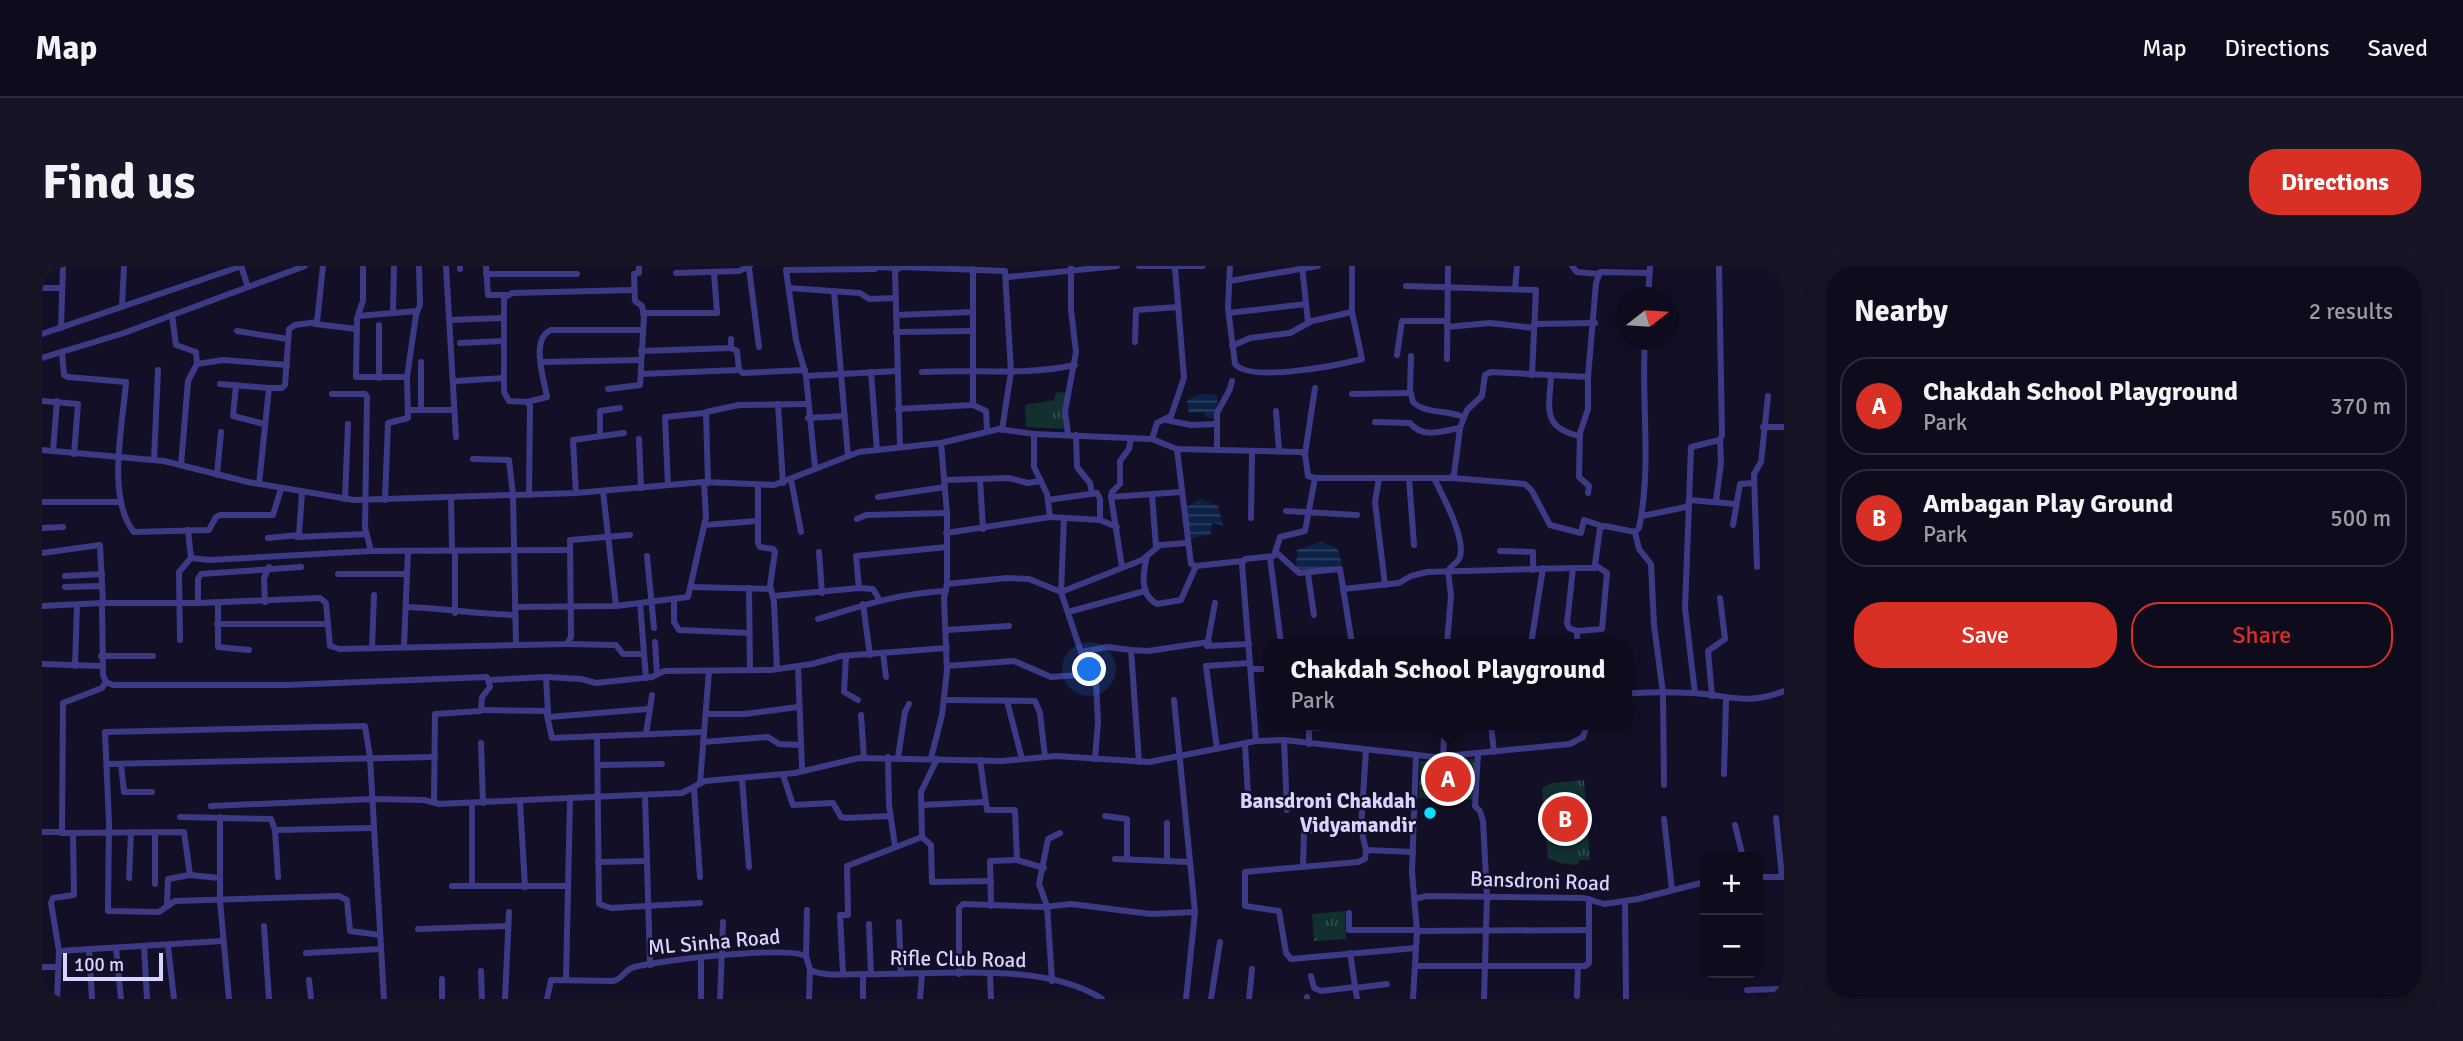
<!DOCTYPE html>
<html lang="en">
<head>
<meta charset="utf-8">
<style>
	body { margin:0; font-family:Signika,sans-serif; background:#171425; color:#f1f3f6 }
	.controls { position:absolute; right:21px; bottom:21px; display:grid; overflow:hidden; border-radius:14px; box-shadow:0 7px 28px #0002 }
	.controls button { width:63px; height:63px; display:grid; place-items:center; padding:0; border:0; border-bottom:2px solid #2e2b3b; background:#0e0b1c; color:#f1f3f6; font:35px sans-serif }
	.compass { position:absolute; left:1574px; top:21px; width:63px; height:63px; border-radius:50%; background:#0e0b1c; box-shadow:0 7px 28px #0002; rotate:73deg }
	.scale { position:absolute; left:21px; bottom:18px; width:100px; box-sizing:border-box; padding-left:7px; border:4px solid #d9d4ff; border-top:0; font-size:19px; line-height:24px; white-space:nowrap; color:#d9d4ff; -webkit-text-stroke:5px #130f26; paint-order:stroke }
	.you { position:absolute; left:1048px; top:404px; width:24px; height:24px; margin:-18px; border:5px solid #fff; border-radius:50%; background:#1a73e8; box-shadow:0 0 0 10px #1a73e833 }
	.badge { display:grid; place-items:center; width:46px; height:46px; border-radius:50%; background:#d93025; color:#fff; font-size:23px; font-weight:700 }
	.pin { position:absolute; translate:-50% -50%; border:4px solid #fff; box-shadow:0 2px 7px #0006 }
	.popup { position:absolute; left:1222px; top:373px; width:368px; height:91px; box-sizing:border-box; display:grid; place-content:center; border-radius:14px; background:#0e0b1c; filter:drop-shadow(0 2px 5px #0005); font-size:23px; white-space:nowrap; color:#9b9ba3 }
	.popup b { font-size:26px; color:#f1f3f6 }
	.popup::after { content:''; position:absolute; left:50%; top:100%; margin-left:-14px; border:14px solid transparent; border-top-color:#0e0b1c }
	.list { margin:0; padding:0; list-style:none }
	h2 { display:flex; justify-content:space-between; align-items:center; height:91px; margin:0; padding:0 28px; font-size:30px }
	h2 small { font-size:23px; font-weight:400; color:#9b9ba3 }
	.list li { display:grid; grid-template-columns:46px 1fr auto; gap:21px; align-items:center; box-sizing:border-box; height:98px; margin:0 14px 14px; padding:0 14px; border:2px solid #2e2b3b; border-radius:28px }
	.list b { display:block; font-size:26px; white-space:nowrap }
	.list p { margin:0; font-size:23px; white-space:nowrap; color:#9b9ba3 }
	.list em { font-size:23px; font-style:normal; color:#9b9ba3 }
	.actions { display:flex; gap:14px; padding:21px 28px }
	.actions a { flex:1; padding:16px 0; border:2px solid #d93025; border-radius:28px; text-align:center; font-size:24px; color:#d93025 }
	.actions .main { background:#d93025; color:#fff }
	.map { position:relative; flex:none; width:1742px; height:733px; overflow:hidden; border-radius:28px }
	header { display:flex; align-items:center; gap:42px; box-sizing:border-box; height:98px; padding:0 35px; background:#0e0b1c; border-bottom:2px solid #2e2b3b }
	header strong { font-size:33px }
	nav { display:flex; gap:38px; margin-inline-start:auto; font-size:24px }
	.intro { display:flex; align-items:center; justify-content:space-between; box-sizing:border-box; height:168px; padding:0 42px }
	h1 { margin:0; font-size:49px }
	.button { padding:18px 32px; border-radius:28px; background:#d93025; color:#fff; font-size:24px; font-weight:700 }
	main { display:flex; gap:42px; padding:0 42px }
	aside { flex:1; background:#0e0b1c; border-radius:28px; box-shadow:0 7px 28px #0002 }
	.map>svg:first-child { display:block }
	.park { fill:url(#park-tufts) }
	.water { fill:url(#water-rules) }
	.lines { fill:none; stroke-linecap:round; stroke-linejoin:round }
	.minor { stroke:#3d3a85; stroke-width:6 }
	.poi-dot { fill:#00e5ff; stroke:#130f26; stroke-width:2.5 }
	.labels { text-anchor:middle; stroke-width:5; stroke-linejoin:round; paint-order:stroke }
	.poi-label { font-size:21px; font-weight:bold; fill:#d9d4ff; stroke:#130f26; text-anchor:end }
	.street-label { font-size:21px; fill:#d9d4ff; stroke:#130f26 }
</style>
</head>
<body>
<header>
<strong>Map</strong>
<nav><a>Map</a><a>Directions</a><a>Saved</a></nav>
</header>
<div class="intro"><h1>Find us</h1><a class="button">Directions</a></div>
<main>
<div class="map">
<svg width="1742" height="733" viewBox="0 0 1742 733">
	<defs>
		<pattern id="park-tufts" width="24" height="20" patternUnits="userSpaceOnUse" patternTransform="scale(1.75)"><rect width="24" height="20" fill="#12302f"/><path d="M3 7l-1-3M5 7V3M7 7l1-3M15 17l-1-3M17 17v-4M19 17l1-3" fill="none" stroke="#344d4e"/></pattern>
		<pattern id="water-rules" width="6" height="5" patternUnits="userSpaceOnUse" patternTransform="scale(1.75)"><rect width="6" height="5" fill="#0c2248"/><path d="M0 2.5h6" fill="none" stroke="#2f4163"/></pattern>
	</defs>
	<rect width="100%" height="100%" fill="#130f26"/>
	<g class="park">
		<path d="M1014,126l11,1 -2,36 -39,-2 -1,-22 29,-5z"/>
		<path d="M1435,493l-2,41 -56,-2 1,-37z"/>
		<path d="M1542,514l6,80h-10l-3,5 -17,-2 -12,-5 -6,-70 10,-5z"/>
		<path d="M1303,645l1,28 -32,2 -2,-27z"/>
	</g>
	<g class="water">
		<path d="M1166,128l9,1 1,23h-11l-3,-6 -15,1 -2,-12 9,-6z"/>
		<path d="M1158,233l18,7 5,19 -11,-2 -1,11 -20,5 -6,-31z"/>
		<path d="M1279,276l17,7 5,20 -30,6 -17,-4 1,-21z"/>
	</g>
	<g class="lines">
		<g class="minor">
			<path d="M199,0l7,21 57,-21"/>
			<path d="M321,0v35l-6,17 -1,59h51"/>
			<path d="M404,0l10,171"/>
			<path d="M418,0v3"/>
			<path d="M444,0l2,29h20"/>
			<path d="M1097,0h64"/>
			<path d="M1188,0l-2,42 7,56c15,19 104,1 127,-5l-10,-47v-46"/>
			<path d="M1260,0l6,56"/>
			<path d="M1530,0l5,6 22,2"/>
			<path d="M833,1l22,1"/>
			<path d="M707,2l10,79"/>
			<path d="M931,3v136l13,6 1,19"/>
			<path d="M634,7l63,-2 11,-5"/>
			<path d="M444,8h91"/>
			<path d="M966,11l109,-11"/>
			<path d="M1187,15l89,-15"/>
			<path d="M1364,20l130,4 -4,85"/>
			<path d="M0,22h20"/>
			<path d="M747,22l71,5 9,6 27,-1"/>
			<path d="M1473,23l2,-23"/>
			<path d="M792,25l14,165"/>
			<path d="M1606,32l2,-32"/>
			<path d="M80,40l2,-40"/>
			<path d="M351,45l1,-45"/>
			<path d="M601,47h74l-3,-40"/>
			<path d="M1187,47l77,-9"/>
			<path d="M130,49l4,30 20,7 1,12 26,-4 64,5"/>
			<path d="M854,49l77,-3"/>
			<path d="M316,50l59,-5"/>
			<path d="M408,54l53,-2"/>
			<path d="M273,58l42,5"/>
			<path d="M1492,58l61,-1"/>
			<path d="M1405,61l43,-4 44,5"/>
			<path d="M19,62l2,-62"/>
			<path d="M195,65l51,8"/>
			<path d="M854,66l77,-1"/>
			<path d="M0,68l200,-68"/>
			<path d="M689,73v9l6,3 2,19 4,3 62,-3"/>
			<path d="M1093,76l1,-32 42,-3"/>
			<path d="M418,77l43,-2"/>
			<path d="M1190,80l18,-8 40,-5 22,-12 40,-9"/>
			<path d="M599,85l90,-3"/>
			<path d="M20,86l2,23 4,2 58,5c-3,41 -20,116 8,150l75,-2 7,-13 4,-2h53l8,-26"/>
			<path d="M1355,89l5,-34h45"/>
			<path d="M1369,90l-1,34 3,12c12,12 35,8 50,15"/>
			<path d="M0,92l82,-25 124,-46"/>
			<path d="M1405,93l1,-93"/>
			<path d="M379,96v48"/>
			<path d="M499,96l100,-2"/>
			<path d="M829,106l6,78"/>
			<path d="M880,106c52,-3 102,4 153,-7"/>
			<path d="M599,108l98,-4"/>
			<path d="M764,110l-10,-36 -10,-70 89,-1"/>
			<path d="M1509,111c-2,32 -9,51 29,59"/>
			<path d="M1546,111v32l-8,24 -1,44 10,9 -1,7"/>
			<path d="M337,112v-53"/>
			<path d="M414,115l48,-3"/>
			<path d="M178,118l49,4"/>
			<path d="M194,119l-3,31 31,8"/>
			<path d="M566,123l32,-4 4,-69 -2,-10 -7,-5 -1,-27 5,-1v-7"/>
			<path d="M290,128h33l2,3 -2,131 6,23"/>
			<path d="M1310,128l58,-1"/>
			<path d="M0,135l36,3 -4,50"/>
			<path d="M485,136l20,-5c-3,-18 -17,-58 4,-67h92"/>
			<path d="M736,138l5,79"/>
			<path d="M856,143l75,-4"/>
			<path d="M366,144h46"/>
			<path d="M1234,145l3,40"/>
			<path d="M766,152l36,-2"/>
			<path d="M1124,154l25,5 26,-1"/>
			<path d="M1333,156l35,1c13,16 31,8 50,5"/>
			<path d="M1721,161h21"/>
			<path d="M1026,168l-3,-23 11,-59 -5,-42v-44"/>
			<path d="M558,169v-24l20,-3"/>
			<path d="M1034,169l1,32 13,16 2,11"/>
			<path d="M597,173l2,49"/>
			<path d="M1110,173l5,-16 14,-7 13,-38 -9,-110"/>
			<path d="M858,181l-5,-176 6,-4 104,4 6,101 -9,58"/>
			<path d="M1135,183l14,115 5,2 46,-5"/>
			<path d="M0,184l122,11 84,21 106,18 222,-7 128,-11 70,3 85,-33 82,-9 58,-14 35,5 118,5 25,10 124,3 4,2 3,22 7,2h135l4,-3 6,-47 7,-18 15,-14 3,-21 6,-3 97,5 8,-94 4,-11 50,1"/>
			<path d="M1175,184v-37l13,-24 2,-8"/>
			<path d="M11,185l4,-50"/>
			<path d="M1263,188l10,-66"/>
			<path d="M431,193l36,1 4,35 3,150"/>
			<path d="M112,194l4,-90"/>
			<path d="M139,199l7,-84 9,-17"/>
			<path d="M773,201l-9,-91 91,-5"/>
			<path d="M175,209l4,-43"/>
			<path d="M1337,212l-4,24 10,83"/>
			<path d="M1367,212l5,67"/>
			<path d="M1392,212c8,17 34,63 25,81 -3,5 -8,6 -11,12l3,25 -4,48"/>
			<path d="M1410,212l73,6 7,7 18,34 31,8 3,-13 18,6"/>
			<path d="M749,213l10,53"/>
			<path d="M938,213l3,50"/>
			<path d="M903,214l64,-2 19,5 13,-2"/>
			<path d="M666,217l-2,-71 33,-7 68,-1"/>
			<path d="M217,218l10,-96h13l3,-3 4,-56 6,-4 22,-3 6,-56"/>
			<path d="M626,219l-3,-68 40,-4"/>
			<path d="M716,219v58l2,4 13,2 2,3 -5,34 4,16 3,67"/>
			<path d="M561,225l13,115"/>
			<path d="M534,227l-3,-53 51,-7"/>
			<path d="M1110,228l4,53"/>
			<path d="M487,229l1,-89 -3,-4 -18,-1 -5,-9v-94l8,-5 122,-3"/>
			<path d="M409,231l1,54"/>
			<path d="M836,231l67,-10"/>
			<path d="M1069,231l70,-5"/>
			<path d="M303,233l3,-75"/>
			<path d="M343,234l3,-77 20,-5 -1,-41 9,-62 4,-10 -1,-39"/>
			<path d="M1006,234l49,-7 3,6v21"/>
			<path d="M1647,234l47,4"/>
			<path d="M1674,235l5,-38 -1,-23"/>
			<path d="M0,236h78"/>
			<path d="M1647,237l-4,105 10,85"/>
			<path d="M1244,245l71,4"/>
			<path d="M1600,250l44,-9 3,-4 2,-56 29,-7 2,-5 -3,-169"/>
			<path d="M1008,251l50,3 17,7"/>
			<path d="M1022,252l-3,74 20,60 15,30 2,40 -3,37"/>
			<path d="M1209,252l1,-67"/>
			<path d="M815,253l9,-4 81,-2"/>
			<path d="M662,259l53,-4"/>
			<path d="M1691,259l7,-41 14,-1"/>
			<path d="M0,262l21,-1"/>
			<path d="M146,264l3,28 19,2 161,-9 199,-1"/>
			<path d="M1593,266l4,17 12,15 3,61 9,68 1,92"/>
			<path d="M904,267l104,-16 -3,-23 -13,-27v-33"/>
			<path d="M255,271l70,-3"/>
			<path d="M226,272l31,-3 3,-43"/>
			<path d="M1458,285l33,1v18"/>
			<path d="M777,286l3,41"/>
			<path d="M0,287l58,-8 3,58"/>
			<path d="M1235,287l22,20 41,-4 12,75"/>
			<path d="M605,290l7,72"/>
			<path d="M1105,290c-4,17 -8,38 10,48l24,-4 15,-34"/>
			<path d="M1228,291l11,87"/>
			<path d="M1080,301l-11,-70 1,-5 8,-8v-23l9,-12 2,-11"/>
			<path d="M1715,301l-3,-93 7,-12 7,-66"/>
			<path d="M296,308h69"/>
			<path d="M1266,308l6,41"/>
			<path d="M23,310l37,-2"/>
			<path d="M905,318l60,-6 22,1 32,13 81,-32 18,-15 27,-2"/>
			<path d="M23,321l37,-1"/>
			<path d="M650,321l79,2"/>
			<path d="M707,322l1,82"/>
			<path d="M817,322l-3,-32 91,-9"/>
			<path d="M1301,323l56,-6 12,-7 16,-4 146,-4"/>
			<path d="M732,330l85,-8 14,1 6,10"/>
			<path d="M632,335v21l5,8 70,3"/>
			<path d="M223,336l-1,-24 5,-11"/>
			<path d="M60,337h96l122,-5 6,5 4,43 10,3 227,-5 4,-7 -1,-97 60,-5"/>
			<path d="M156,337v-24l3,-5 100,-7"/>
			<path d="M176,337v44l31,3"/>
			<path d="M598,337l6,75"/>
			<path d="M1173,337l-8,43 42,-2"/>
			<path d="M821,338l7,51"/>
			<path d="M0,340l60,-3 1,72 3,7 7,3h173l201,-8 3,10 -8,10 -1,14 -46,3 -1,87 4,3 244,-11 23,-12 90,-8 64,-15 143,3 54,-5 93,6 107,-21 28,-1 151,17 135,-13 13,-7 4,-12"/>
			<path d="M364,341c38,1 70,7 109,8"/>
			<path d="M473,341l101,-1 72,-9 18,-80 -2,-35"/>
			<path d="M1026,346l77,-21"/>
			<path d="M413,347v-62"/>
			<path d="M776,353c43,-13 81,-26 128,-28"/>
			<path d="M175,358h110"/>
			<path d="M904,364l63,-4"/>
			<path d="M1535,365l-8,-3 -2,-5 6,-55h22"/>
			<path d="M138,374l-1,-68 12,-14"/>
			<path d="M613,376l2,32"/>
			<path d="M1405,377l47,1"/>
			<path d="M525,378l49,1 7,9h21"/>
			<path d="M1489,378l12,-76"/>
			<path d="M1535,378v-13l25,-2 5,-56 -12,-8 5,-37 5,-2 30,6 4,-4c13,-63 2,-126 6,-188"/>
			<path d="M362,380l4,-95"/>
			<path d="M330,382l2,-53"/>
			<path d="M1089,384l17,1 61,-9"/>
			<path d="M1039,386l26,-5 24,3 8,112"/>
			<path d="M841,387l3,24"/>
			<path d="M59,390h52"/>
			<path d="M804,390l-2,36 14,8"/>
			<path d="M0,398l59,2"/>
			<path d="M33,400l2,-61"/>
			<path d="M905,400l67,-5 37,16 42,-3"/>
			<path d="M756,401l4,100"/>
			<path d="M1209,403h19"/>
			<path d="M504,411l2,36"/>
			<path d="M447,414l57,-3 35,2 15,4 56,-6 12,-6 107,-1 41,-6 29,-8 106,-8"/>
			<path d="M1584,428c22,-3 45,-2 67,-1 36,2 54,13 91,-2"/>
			<path d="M1670,430l-4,-45 17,-12 -5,-41"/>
			<path d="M902,434l91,1 5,12 5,44"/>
			<path d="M1132,434l21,212 -9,87"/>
			<path d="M965,435l15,58"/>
			<path d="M440,444l64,1 6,27 152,-6"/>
			<path d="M664,448h39l53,-7"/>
			<path d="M819,449l3,43"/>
			<path d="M507,451l99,-8"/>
			<path d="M1284,459v2l67,-2"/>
			<path d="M1449,459l3,27"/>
			<path d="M604,468l6,-39"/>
			<path d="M555,470l2,168 12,4 89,-5"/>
			<path d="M1242,474l3,70"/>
			<path d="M1214,475l-14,-177 3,-5 29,-3 6,-19 25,-6 10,-53"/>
			<path d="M661,476l65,-5 11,7 21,1"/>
			<path d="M439,477l2,60"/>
			<path d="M1203,478l3,51"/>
			<path d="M1267,478v-16l17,-1"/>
			<path d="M1175,483l-11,-83 44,-3"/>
			<path d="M1324,484l-5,78 5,22 47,2"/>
			<path d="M1436,488l-3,52 5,5 3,10 4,75 -3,103"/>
			<path d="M1401,490l2,-31"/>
			<path d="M846,491l1,48 6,41"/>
			<path d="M856,491l7,-45 4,-8"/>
			<path d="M889,492l11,-43 5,-44 -3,-73 3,-14v-71l-6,-70"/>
			<path d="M938,494l7,50h28l2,50 27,8"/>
			<path d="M65,498l328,-7"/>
			<path d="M79,498l3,28h28"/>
			<path d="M556,499l64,-1"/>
			<path d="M1682,508l2,-74"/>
			<path d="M741,509l10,30 40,-2 8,14 5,1 44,-2"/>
			<path d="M700,513l7,88"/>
			<path d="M658,517l9,-112"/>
			<path d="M652,522l6,89"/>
			<path d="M603,529l5,170"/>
			<path d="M478,536l5,85"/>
			<path d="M430,537v83"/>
			<path d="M880,539l64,-3"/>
			<path d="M169,540l161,-7 52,1 11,3"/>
			<path d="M1063,550l22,3v40"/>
			<path d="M138,551l91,2 4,11 3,47"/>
			<path d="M178,551v84l9,98"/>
			<path d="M1734,552l6,59"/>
			<path d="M1622,553l8,71"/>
			<path d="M1125,557v38"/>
			<path d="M1693,559l8,32"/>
			<path d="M233,564l99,-2"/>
			<path d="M0,566h20l1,-129 39,-15 4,-6"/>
			<path d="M113,566v52"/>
			<path d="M19,567l123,-1 6,43 29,3"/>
			<path d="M880,571l9,8 1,37 59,-1"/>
			<path d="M1324,584l-1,9 -7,3 -113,10v34l34,5 7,42 5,6 125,-11"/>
			<path d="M1073,593l75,3"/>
			<path d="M556,596l49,-1"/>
			<path d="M1261,601l1,-36 26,-1"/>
			<path d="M1716,611h26"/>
			<path d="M87,612l2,-46"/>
			<path d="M410,620h114"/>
			<path d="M1372,633l13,-3 157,2 20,6 34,-5 67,-17"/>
			<path d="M1583,635l1,98"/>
			<path d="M125,638l1,-25 22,-4"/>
			<path d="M949,640l-1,-45 27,-1"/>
			<path d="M1307,647v17h67"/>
			<path d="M857,656l2,52"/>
			<path d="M827,658l2,50"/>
			<path d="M222,660l5,73"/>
			<path d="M376,663l90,-3"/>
			<path d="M1375,665l172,-1"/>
			<path d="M338,669l-30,-4 -3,-31 -8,-4 -164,5 -16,11 -51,-1 1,-88 -4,-91 260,-6 5,31 14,242"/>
			<path d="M102,680l3,53"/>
			<path d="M126,680l6,53"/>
			<path d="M74,682l5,51"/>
			<path d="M47,683l3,50"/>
			<path d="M17,685l163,-10"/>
			<path d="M264,687l75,-4"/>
			<path d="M1308,687l7,46"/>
			<path d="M764,690l1,-46"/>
			<path d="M1373,700h170l4,-3v-64"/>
			<path d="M0,701h14"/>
			<path d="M768,704c15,7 38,4 54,4 69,2 179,-14 238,25"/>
			<path d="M439,705l1,28"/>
			<path d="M948,707l1,26"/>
			<path d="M801,708l-3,-59h8l-1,-49 75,-29 -1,-45 16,-33"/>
			<path d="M821,708v25"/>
			<path d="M917,708v-66l4,-4 81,3 27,-3 80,10 44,-2"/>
			<path d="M1269,710l3,12 7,3 34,-4"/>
			<path d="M400,713v20"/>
			<path d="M524,713l4,-180"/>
			<path d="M267,714l2,19"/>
			<path d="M1010,715l-5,-75 -8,-22 9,-45 12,-6"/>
			<path d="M1313,722l32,-4"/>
			<path d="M1705,724l37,-1"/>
			<path d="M1535,730l1,-30"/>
			<path d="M15,733l2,-48 -8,-48 2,-5 21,-3 -1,-62"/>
			<path d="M463,733l4,-87"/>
			<path d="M505,733l4,-19 62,1c10,-2 12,-12 21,-14 26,-7 151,-21 172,-11l4,14 -1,29"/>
			<path d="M659,733v-41"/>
			<path d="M678,733l3,-77"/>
			<path d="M878,733l2,-25"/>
			<path d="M1169,733l9,-57"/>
			<path d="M1207,733l3,-30"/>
			<path d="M1265,733v-2"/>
			<path d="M1371,733l4,-68 -5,-59 4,-117"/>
		</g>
	</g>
	<circle class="poi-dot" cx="1388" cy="547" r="7"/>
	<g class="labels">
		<g class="poi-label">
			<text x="1374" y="542">Bansdroni Chakdah<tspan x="1374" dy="24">Vidyamandir</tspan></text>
		</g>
		<g class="street-label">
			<text transform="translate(1498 615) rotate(2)" y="7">Bansdroni Road</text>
			<text transform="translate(672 676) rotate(-5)" y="7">ML Sinha Road</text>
			<text transform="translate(916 693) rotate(1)" y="7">Rifle Club Road</text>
		</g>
	</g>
</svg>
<div class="controls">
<button>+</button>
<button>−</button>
</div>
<svg class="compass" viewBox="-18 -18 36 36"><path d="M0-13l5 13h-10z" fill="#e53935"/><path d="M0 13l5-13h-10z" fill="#9b9ba3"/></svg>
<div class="scale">100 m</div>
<div class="you"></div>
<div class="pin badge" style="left:1406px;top:513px">A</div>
<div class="popup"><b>Chakdah School Playground</b>Park</div>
<div class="pin badge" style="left:1523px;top:553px">B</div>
</div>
<aside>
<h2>Nearby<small>2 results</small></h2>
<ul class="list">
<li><span class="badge">A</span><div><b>Chakdah School Playground</b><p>Park</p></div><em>370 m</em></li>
<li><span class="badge">B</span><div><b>Ambagan Play Ground</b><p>Park</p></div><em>500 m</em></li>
</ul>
<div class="actions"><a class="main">Save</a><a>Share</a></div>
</aside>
</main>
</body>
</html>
